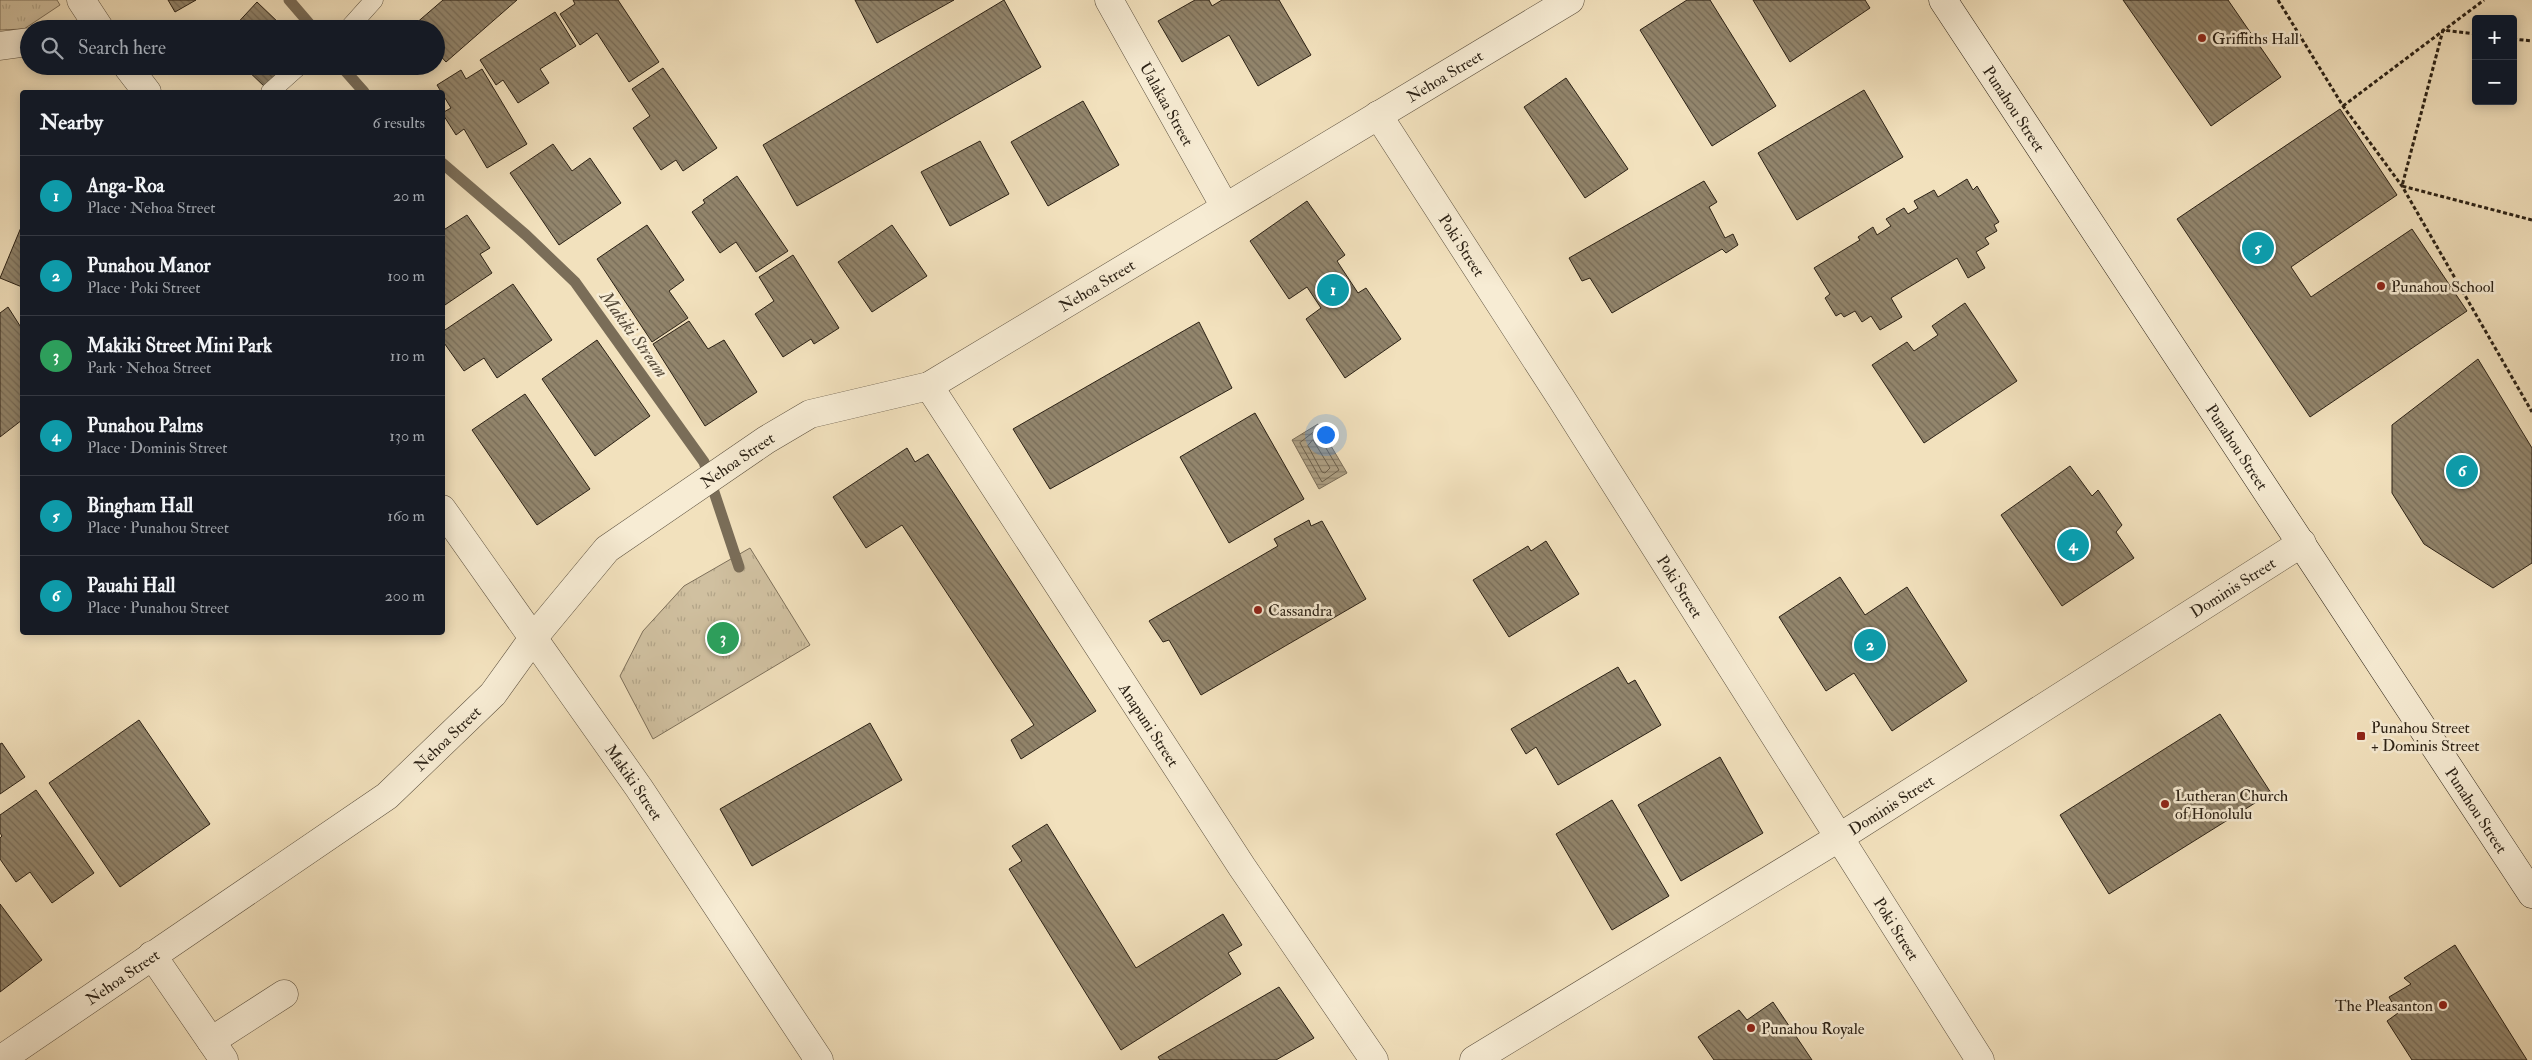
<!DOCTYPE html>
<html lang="en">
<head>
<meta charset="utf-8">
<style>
	body { margin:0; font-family:"IM FELL Double Pica",serif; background:#242831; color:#f1f3f6 }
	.controls { position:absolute; right:15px; top:15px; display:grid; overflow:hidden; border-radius:5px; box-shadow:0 2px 12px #0003 }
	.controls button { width:45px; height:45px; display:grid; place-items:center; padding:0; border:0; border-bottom:1px solid #363941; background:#171b24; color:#f1f3f6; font:25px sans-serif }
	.you { position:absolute; left:1325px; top:434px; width:18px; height:18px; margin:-12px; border:4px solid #fff; border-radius:50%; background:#1a73e8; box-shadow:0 0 0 8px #1a73e833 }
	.badge { display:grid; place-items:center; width:32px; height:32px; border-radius:50%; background:#b45309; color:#fff; font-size:16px; font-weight:700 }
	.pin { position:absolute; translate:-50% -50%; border:2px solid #fff; box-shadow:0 1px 5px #0006 }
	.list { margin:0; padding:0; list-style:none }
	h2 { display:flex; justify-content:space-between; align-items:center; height:65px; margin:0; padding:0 20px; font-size:21px }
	h2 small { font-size:16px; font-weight:400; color:#9ea1a6 }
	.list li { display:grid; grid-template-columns:32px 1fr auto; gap:15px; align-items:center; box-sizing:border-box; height:80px; padding:0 20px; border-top:1px solid #363941 }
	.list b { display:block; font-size:19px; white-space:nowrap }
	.list p { margin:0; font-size:16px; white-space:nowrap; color:#9ea1a6 }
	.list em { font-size:16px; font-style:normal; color:#9ea1a6 }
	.icon { flex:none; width:28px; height:28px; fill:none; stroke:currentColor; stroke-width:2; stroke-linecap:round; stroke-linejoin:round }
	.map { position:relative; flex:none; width:2532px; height:1060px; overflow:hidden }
	.search { position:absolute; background:#171b24; box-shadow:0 2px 12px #0003; left:20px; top:20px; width:425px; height:55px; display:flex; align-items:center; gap:12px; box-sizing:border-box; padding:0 18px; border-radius:28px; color:#9ea1a6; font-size:19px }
	.panel { position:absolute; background:#171b24; box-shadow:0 2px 12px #0003; left:20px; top:90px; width:425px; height:545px; border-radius:5px }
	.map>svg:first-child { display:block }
	.grass { fill:url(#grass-tufts); stroke:#7e705a }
	.water { fill:url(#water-rules); stroke:#7a6d58 }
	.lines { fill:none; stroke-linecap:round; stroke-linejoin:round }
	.shore { stroke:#6c604c; stroke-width:1 }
	.stream { stroke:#7a6d58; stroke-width:11 }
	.building { fill:url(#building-back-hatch); stroke:#2b2115 }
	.service-casing { stroke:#5d513f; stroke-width:19 }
	.minor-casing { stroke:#5d513f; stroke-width:29 }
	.tertiary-casing { stroke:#5d513f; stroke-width:29 }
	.secondary-casing { stroke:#2b2115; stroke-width:29 }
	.path { stroke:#2b2115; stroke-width:3; stroke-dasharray:4 2.5; stroke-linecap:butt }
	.service { stroke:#f7ecd4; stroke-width:18 }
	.minor { stroke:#f7ecd4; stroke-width:28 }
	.tertiary { stroke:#f7ecd4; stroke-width:28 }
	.secondary { stroke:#f7ecd4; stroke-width:28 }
	.poi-dot { fill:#8f2418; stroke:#f7ecd4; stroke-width:2 }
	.labels { text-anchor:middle; stroke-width:5; stroke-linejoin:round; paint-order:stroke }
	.poi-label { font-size:16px; fill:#2b2115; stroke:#f7ecd4; text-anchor:start }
	.street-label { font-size:16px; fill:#2b2115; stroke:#f7ecd4 }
	.water-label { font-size:18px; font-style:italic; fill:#594d3c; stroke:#f7ecd4 }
</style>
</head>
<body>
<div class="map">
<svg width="2532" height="1060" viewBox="0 0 2532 1060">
	<defs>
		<pattern id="grass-tufts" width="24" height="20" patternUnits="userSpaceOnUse" patternTransform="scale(1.25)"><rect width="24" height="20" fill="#d0c0a0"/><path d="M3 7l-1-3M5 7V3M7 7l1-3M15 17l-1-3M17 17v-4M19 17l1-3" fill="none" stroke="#b3a589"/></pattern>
		<pattern id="water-rules" width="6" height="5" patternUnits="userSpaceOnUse" patternTransform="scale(1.25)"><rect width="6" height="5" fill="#aea084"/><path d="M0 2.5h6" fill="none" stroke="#8e826b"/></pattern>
		<pattern id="building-back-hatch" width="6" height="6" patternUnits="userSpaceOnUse" patternTransform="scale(1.25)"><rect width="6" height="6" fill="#92856c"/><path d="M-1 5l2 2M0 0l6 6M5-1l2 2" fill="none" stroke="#776c58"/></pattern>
	</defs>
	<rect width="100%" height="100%" fill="#f2e1bd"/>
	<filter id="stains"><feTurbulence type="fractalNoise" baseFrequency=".004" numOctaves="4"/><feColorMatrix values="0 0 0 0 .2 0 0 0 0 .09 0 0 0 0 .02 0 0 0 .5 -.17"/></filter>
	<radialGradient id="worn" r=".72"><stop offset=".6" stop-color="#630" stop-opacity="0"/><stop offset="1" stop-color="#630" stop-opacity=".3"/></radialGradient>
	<g class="grass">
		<path d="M0,0h57l3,5 -36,24 -24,1z"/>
		<path d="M750,548l60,97 -157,94 -33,-63 23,-45 41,-45z"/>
	</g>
	<path class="water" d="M1318,424l29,49 -28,16 -27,-49z"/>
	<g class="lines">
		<g class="shore">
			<path d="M1314,432l3,1 22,37 -17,12 -22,-39z"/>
			<path d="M1313,440l17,28 -5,5 -3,-1 -14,-26z"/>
		</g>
		<g class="stream">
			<path d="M289,0l25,29"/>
			<path d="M341,66l23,26"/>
			<path d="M442,163l84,72 49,47 129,180 35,105"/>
		</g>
	</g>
	<g class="building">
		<path d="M168,0h28l-21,12z"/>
		<path d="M443,0h74l-71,62 -10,-11v-22h-18l-4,-4z"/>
		<path d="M573,0h45l41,62 -30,20 -32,-49 -17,12 -20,-31 15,-10z"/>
		<path d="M855,0h99l-77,43z"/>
		<path d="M1004,0l37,67 -244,139 -34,-61z"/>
		<path d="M1195,0h14l3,6 10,-6h57l32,55 -53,31 -29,-51 -47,27 -24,-41z"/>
		<path d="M1687,0h23l66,106 -64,40 -72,-116z"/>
		<path d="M1753,0h112l5,8 -80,54z"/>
		<path d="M2123,0h105l53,77 -70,49z"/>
		<path d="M257,2l23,22 -5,5h-43z"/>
		<path d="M555,12l21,34 -36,23 9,14 -31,20 -15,-23 -7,5 -16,-25z"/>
		<path d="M243,66h46l-22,23z"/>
		<path d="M663,68l54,80 -34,23 -7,-11 -15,10 -28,-42 17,-12 -18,-27z"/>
		<path d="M482,69l45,75 -40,24 -23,-39 -8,6 -14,-22 9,-5 -14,-23 24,-15 5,9z"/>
		<path d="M1566,78l62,91 -43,29 -61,-91z"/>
		<path d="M1864,90l39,67 -106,63 -39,-67z"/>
		<path d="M1083,101l36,64 -71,41 -37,-64z"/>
		<path d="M2340,109l57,86 -106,72 20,30 101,-68 55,82 -157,106 -133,-198z"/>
		<path d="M980,141l29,53 -59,32 -29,-54z"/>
		<path d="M553,144l19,27 18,-13 31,45 -62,42 -49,-72z"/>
		<path d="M737,176l51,75 -32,21 -20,-30 -16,11 -28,-41 13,-9 -2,-3z"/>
		<path d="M1967,179l6,11 4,-4 22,36 -5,3 3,6 -12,7 4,6 -13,8 9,16 -17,10 -11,-20 -66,40 11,19 -22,13 -9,-14 -9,6 -7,-11 -11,6 -3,-4 -5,3 -11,-18 5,-4 -16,-26 46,-28 -2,-3 15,-10 4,8 14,-9 -5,-7 18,-11 4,6 10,-6 -4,-7 20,-11 4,7z"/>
		<path d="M1704,181l13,21 -8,5 16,31 8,-4 5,11 -12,8 -4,-4 -110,64 -22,-35 -8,3 -13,-23z"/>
		<path d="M1307,201l38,54 -8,6 21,32 8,-5 35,51 -56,39 -39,-59 15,-11 -14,-21 -18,12 -39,-58z"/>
		<path d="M467,215l23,33 -10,6 12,19 -50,34v-76z"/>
		<path d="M22,225v62l-22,-9z"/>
		<path d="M647,225l37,55 -15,11 19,27 -36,24 -55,-83z"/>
		<path d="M892,225l35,51 -55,36 -34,-50z"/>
		<path d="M793,255l46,73 -25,16 -3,-5 -28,18 -28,-43 19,-13 -15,-24z"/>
		<path d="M513,284l39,56 -55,38 -13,-20 -20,13 -22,-31v-8z"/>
		<path d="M1965,303l52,78 -93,62 -52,-78 35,-23 7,9 24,-16 -6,-9z"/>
		<path d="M8,307l14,22v91l-22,17v-124z"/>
		<path d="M689,321l19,28 16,-9 33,52 -52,34 -52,-82z"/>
		<path d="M1199,322l33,66 -182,101 -37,-60z"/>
		<path d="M597,340l53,76 -55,40 -53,-77z"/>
		<path d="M2478,359l54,89v115l-39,25 -69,-44 -32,-51v-68z"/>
		<path d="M525,394l65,95 -53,36 -65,-95z"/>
		<path d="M1255,413l49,86 -75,44 -49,-86z"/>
		<path d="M907,448l8,14 13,-8 168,257 -75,48 -10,-19 23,-15 -132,-200 -36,23 -33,-51z"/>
		<path d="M2070,466l22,30 6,-6 24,35 -6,7 18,26 -72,48 -61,-91z"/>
		<path d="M1309,520l2,6 11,-5 44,78 -165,96 -32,-55 -6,2 -14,-21 129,-75 -4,-7z"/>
		<path d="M1546,541l33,53 -70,43 -36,-57 55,-34 3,5z"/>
		<path d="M1840,577l25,38 42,-28 60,94 -75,50 -38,-58 -28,18 -47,-74z"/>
		<path d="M1618,667l10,17 7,-4 26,45 -103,60 -22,-38 -10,7 -15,-25z"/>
		<path d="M2220,714l51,79 -162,101 -49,-79z"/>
		<path d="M139,720l71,104 -90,63 -71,-104z"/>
		<path d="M870,723l32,57 -150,86 -32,-57z"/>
		<path d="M2,743l23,34 -25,17v-50z"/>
		<path d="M1720,757l43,76 -82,48 -43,-76z"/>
		<path d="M36,790l58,83 -42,30 -22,-31 -14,10 -16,-23v-21l2,-2 -2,-3v-18z"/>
		<path d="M1612,800l57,96 -57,34 -56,-96z"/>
		<path d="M1047,824l89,144 87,-54 19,31 -14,8 13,21 -120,76 -112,-181 13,-8 -10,-15z"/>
		<path d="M0,904l42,56 -42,32z"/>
		<path d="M2455,945l72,115h-115l-25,-39 11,-8 -9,-16 22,-13 -7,-6z"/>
		<path d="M1279,987l35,51 -38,22h-116l-2,-3z"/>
		<path d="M1773,1002l39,58h-98l-16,-23 41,-27 8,10z"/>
	</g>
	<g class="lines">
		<g class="service-casing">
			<g id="service">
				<path d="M348,29l26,-29"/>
				<path d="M270,92l29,-26"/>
			</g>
		</g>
		<g class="minor-casing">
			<g id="minor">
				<path id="s1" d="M1109,0l116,207"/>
				<path id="s2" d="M1378,115l183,283 419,662"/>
				<path id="s3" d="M929,386l313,481 132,193"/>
				<path d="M152,955l72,105"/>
				<path d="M211,1041l73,-47"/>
				<path id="s4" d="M1474,1060l366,-223 462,-294"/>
			</g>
		</g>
		<g class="tertiary-casing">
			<g id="tertiary">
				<path d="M81,0l19,29"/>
				<path d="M0,46l29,-4"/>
				<path d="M127,66l20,26"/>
				<path id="s5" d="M442,509l197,279 180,272"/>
				<path id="s6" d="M0,1060l387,-264 106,-102 41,-57 73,-88 159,-109 44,-26 119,-28 641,-386"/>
			</g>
		</g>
		<g class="secondary-casing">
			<g id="secondary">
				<path id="s7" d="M1943,0l589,894"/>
			</g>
		</g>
		<g class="path">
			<path d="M2278,0l65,106 59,80 130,226"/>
			<path d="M2476,34l-33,-4 -41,156 130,34"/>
			<path d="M2513,39l19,2"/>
			<path d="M2343,106l141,-106"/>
		</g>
		<use href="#service" class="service"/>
		<use href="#minor" class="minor"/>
		<use href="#tertiary" class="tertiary"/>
		<use href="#secondary" class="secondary"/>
	</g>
	<g class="poi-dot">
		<circle cx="2202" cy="38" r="5"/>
		<circle cx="2381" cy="286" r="5"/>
		<circle cx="1258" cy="610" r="5"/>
		<rect x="2356" y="731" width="10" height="10" rx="2.5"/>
		<circle cx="2165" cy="804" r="5"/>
		<circle cx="2443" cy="1005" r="5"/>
		<circle cx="1751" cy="1028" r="5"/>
	</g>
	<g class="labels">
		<g class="poi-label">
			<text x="2212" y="44">Griffiths Hall</text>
			<text x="2391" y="292">Punahou School</text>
			<text x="1268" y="616">Cassandra</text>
			<text x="2371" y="733">Punahou Street<tspan x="2371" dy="18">+ Dominis Street</tspan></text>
			<text x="2175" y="801">Lutheran Church<tspan x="2175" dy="18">of Honolulu</tspan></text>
			<text x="2433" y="1011" text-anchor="end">The Pleasanton</text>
			<text x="1761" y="1034">Punahou Royale</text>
		</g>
		<g class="street-label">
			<text dy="6" stroke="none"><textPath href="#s6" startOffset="1768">Nehoa Street</textPath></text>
			<text dy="6" stroke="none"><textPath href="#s1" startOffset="119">Ualakaa Street</textPath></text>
			<text dy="6" stroke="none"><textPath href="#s7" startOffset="130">Punahou Street</textPath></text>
			<text dy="6" stroke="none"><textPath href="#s2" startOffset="155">Poki Street</textPath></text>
			<text dy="6" stroke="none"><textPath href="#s6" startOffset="1362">Nehoa Street</textPath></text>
			<text dy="6" stroke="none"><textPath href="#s7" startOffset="535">Punahou Street</textPath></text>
			<text dy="6" stroke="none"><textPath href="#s6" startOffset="958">Nehoa Street</textPath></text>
			<text dy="6" stroke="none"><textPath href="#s2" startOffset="560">Poki Street</textPath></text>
			<text dy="6" stroke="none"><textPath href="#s4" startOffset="894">Dominis Street</textPath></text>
			<text dy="6" stroke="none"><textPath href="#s3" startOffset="404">Anapuni Street</textPath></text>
			<text dy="6" stroke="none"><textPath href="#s6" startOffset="552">Nehoa Street</textPath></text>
			<text dy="6" stroke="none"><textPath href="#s5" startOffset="334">Makiki Street</textPath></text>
			<text dy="6" stroke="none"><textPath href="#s4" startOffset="489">Dominis Street</textPath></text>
			<text dy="6" stroke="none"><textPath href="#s7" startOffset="970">Punahou Street</textPath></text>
			<text dy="6" stroke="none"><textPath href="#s2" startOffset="965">Poki Street</textPath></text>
			<text dy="6" stroke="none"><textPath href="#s6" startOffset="148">Nehoa Street</textPath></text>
		</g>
		<g class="water-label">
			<text transform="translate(634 334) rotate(54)" y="6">Makiki Stream</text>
		</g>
	</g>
	<rect width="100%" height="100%" filter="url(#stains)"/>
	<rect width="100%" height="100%" fill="url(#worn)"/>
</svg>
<div class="controls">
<button>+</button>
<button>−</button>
</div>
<div class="you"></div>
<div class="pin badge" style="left:1333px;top:290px;background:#0f9aa8">1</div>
<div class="pin badge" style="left:1870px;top:645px;background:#0f9aa8">2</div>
<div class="pin badge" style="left:723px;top:638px;background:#2e9e5b">3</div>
<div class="pin badge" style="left:2073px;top:545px;background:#0f9aa8">4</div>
<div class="pin badge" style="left:2258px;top:248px;background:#0f9aa8">5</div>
<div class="pin badge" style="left:2462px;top:471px;background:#0f9aa8">6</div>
<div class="search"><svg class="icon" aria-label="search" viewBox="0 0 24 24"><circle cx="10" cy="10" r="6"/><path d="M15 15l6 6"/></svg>Search here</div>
<section class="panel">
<h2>Nearby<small>6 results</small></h2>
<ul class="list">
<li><span class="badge" style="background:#0f9aa8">1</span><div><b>Anga-Roa</b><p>Place · Nehoa Street</p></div><em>20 m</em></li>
<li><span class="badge" style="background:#0f9aa8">2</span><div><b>Punahou Manor</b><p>Place · Poki Street</p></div><em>100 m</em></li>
<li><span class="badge" style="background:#2e9e5b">3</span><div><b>Makiki Street Mini Park</b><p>Park · Nehoa Street</p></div><em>110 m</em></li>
<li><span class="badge" style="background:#0f9aa8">4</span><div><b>Punahou Palms</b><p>Place · Dominis Street</p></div><em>130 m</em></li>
<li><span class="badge" style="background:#0f9aa8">5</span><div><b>Bingham Hall</b><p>Place · Punahou Street</p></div><em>160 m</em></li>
<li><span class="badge" style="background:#0f9aa8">6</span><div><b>Pauahi Hall</b><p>Place · Punahou Street</p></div><em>200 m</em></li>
</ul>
</section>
</div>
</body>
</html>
